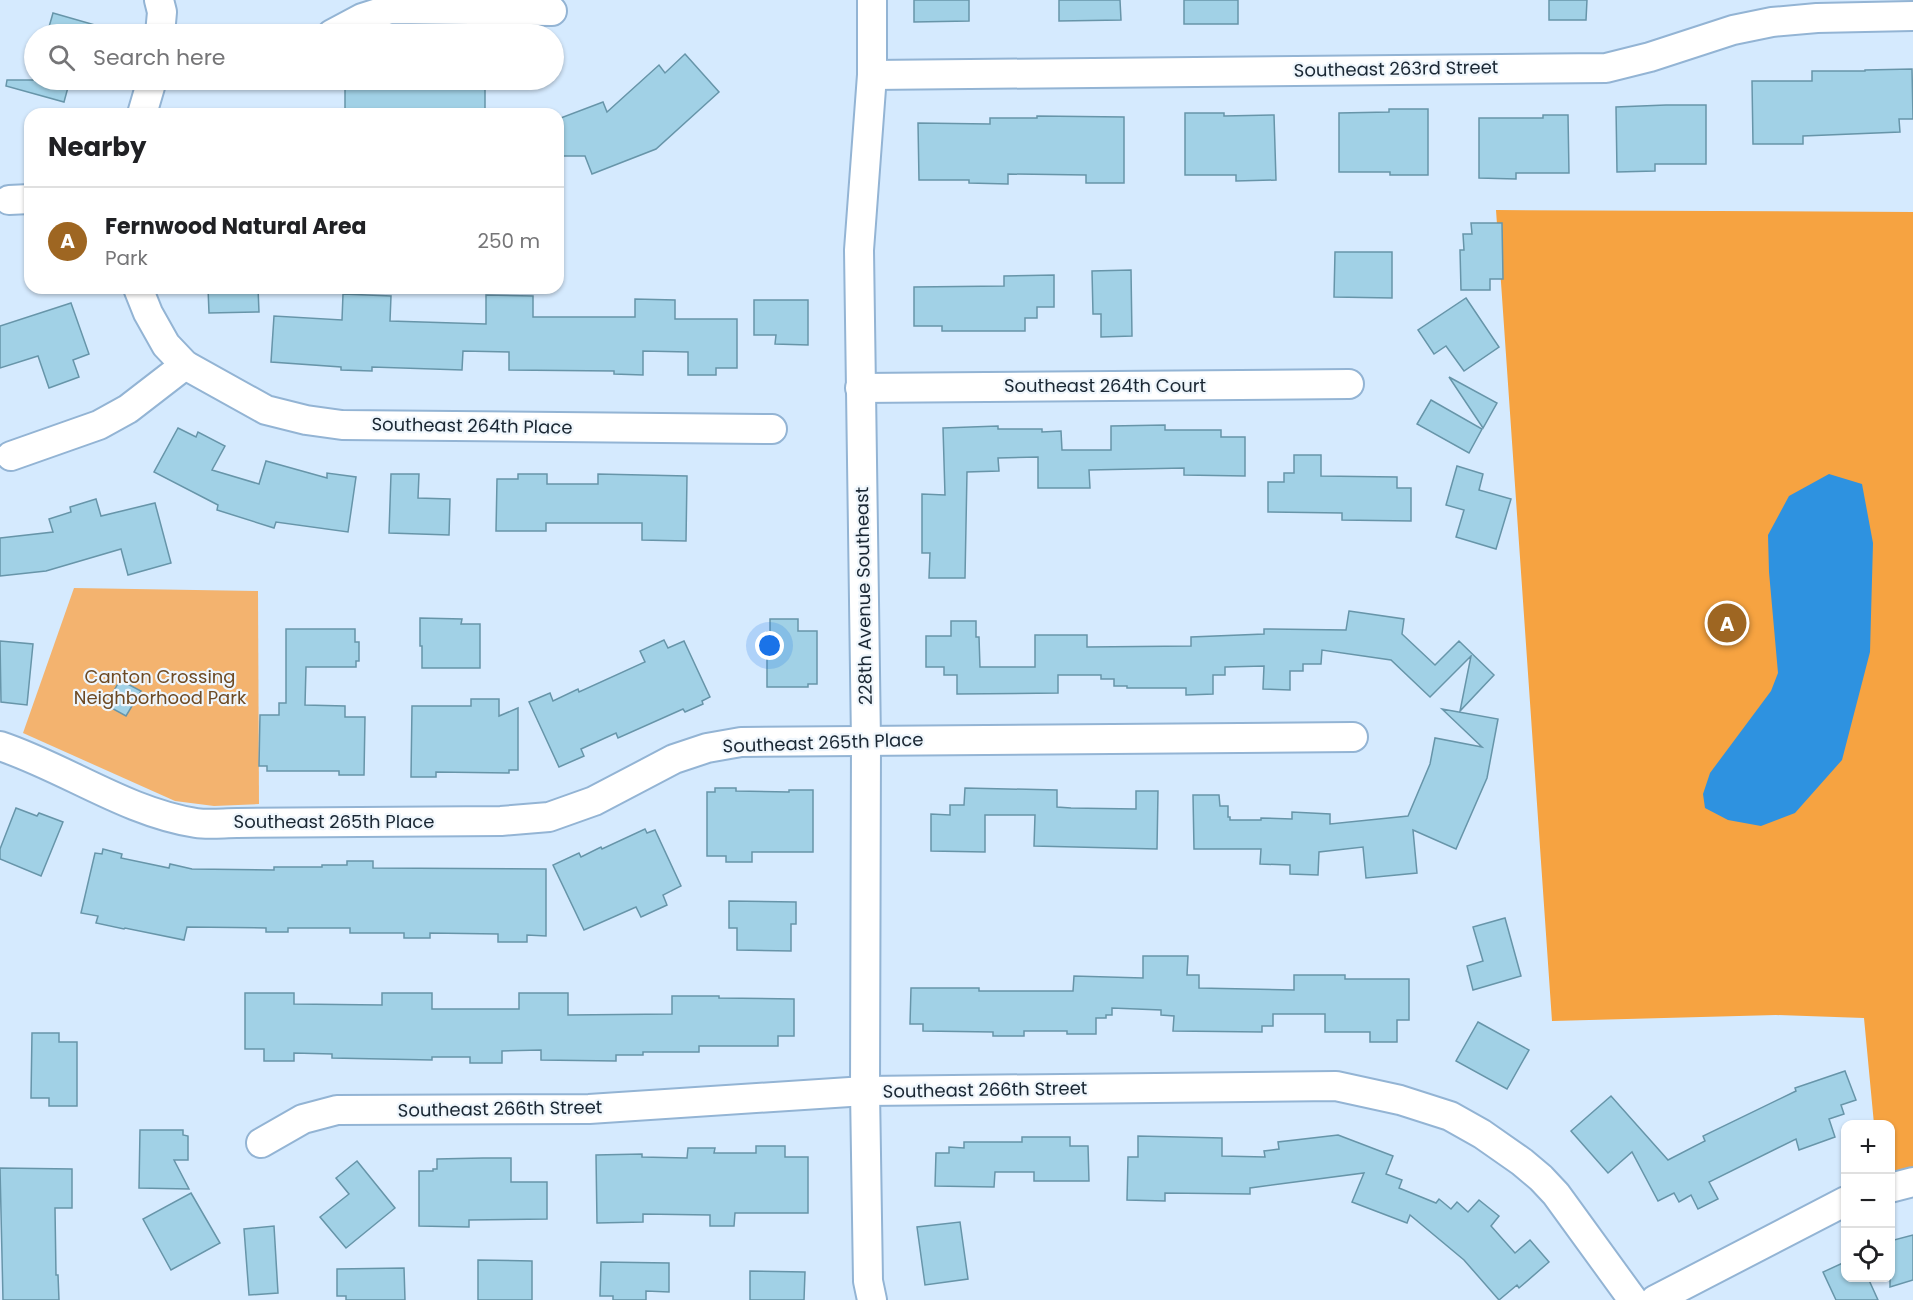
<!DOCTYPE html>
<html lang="en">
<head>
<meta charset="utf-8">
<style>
	body { margin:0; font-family:Poppins,sans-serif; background:#f6f6f6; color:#202124 }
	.controls { position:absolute; right:18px; bottom:18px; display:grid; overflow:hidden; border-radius:12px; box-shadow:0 2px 4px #0004 }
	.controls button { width:54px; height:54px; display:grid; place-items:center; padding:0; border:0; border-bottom:2px solid #e0e0e0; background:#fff; color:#202124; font:30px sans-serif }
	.you { position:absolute; left:770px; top:646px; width:21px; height:21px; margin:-15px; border:4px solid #fff; border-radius:50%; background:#1a73e8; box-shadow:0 0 0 9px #1a73e833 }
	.badge { display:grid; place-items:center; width:39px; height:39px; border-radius:50%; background:#9e6622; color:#fff; font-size:20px; font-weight:700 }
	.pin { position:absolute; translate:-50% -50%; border:3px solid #fff; box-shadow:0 2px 6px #0006 }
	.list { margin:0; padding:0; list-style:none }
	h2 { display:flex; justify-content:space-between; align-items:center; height:78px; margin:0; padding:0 24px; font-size:26px }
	h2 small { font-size:20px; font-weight:400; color:#757577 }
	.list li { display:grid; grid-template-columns:39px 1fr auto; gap:18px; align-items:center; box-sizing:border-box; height:108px; padding:0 24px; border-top:2px solid #e0e0e0 }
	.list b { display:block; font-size:22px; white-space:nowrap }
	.list p { margin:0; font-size:20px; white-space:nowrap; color:#757577 }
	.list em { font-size:20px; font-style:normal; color:#757577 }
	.icon { flex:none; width:33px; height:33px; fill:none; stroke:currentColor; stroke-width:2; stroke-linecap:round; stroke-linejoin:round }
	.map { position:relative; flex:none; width:1913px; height:1300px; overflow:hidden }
	.search { position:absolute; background:#fff; box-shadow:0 2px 4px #0004; left:24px; top:24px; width:540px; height:66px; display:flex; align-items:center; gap:15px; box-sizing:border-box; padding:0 21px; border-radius:33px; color:#757577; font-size:22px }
	.panel { position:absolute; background:#fff; box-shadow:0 2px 4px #0004; left:24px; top:108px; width:540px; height:186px; border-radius:18px }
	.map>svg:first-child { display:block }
	.green { fill:#f3b36f }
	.forest { fill:#f6a341 }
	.water { fill:#2e92e0 }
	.building { fill:#a1d1e6; stroke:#6795a9; stroke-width:1.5 }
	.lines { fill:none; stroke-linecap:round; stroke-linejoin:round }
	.street-casing { stroke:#93b4d4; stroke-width:32 }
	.street { stroke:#fff; stroke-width:28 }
	.labels { text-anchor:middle; stroke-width:4.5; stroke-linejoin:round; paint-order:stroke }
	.street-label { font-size:18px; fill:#1a2733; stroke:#eff6fc }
	.park-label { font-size:18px; fill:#6c4923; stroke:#eff6fc }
</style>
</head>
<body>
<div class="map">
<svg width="1913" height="1300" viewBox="0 0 1913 1300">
	<rect width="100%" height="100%" fill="#d5eafe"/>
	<path class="green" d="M74,588l184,3 1,213 -45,2 -39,-5 -152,-68z"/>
	<path class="forest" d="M1496,210l417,2v970l-22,6 -1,-64h-16l-10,-106 -88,-3 -224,6z"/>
	<path class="water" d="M1829,474l33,10 11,59 -3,109 -28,108 -47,53 -34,13 -33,-6 -23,-12 -2,-14 7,-21 61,-82 7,-18 -9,-101 -1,-37 21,-39z"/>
	<g class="building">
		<path d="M914,0h55v21l-55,1z"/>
		<path d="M1059,0h61l1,20 -62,1z"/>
		<rect x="1184" y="0" width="54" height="24"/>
		<path d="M1549,0h38l-1,20h-37z"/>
		<path d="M53,13l56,16 -1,5h-61z"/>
		<path d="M685,54l34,38 -63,57 -64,25 -7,-18h-27v-37l45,-17 4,10 52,-47 6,8z"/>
		<path d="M1912,69l1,50h-14l1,13 -97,4v8h-50l-1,-63h60v-10h53v-1z"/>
		<path d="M7,80h63l-6,22 -58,-16z"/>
		<rect x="345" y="80" width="140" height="34"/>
		<path d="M1666,105h40v59h-51v7l-38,1 -1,-65z"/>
		<path d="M1389,109h39v66h-38v-3h-51v-59l50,-1z"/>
		<path d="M1185,113h39v3l50,-1 2,65 -40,1v-6h-51z"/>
		<path d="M1543,115h25l1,58h-53v6l-37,-1v-60h64z"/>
		<path d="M1037,116l87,1v66h-38v-8l-78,-1v10l-39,-1v-3h-50l-1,-57 72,1v-6h47z"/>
		<path d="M1471,223h31l1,56h-13v11h-29l-1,-40h4l-1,-16h9z"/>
		<path d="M1335,252h57v46l-58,-1z"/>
		<path d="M1131,270l1,66 -31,1v-23h-8l-1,-43z"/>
		<path d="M1054,275v32h-17v11h-12v13h-83v-5h-28v-39l90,-1v-10z"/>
		<path d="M208,288h50l1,24 -50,1z"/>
		<path d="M343,294l48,2 -1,25 96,3v-29l47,1v21h102v-18l40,1v19h62v49h-21v7h-28v-23l-45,-1v24l-29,-1v-3l-105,-1v-18l-46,-1 -1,19 -90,-3v4l-31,-1v-3l-70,-5 3,-46 68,4z"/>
		<path d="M1466,298l33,49 -35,24 -18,-25 -12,8 -16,-24z"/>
		<path d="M754,300h54v45l-33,-1 1,-9h-22z"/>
		<path d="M71,303l18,51 -16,6 6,17 -30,11 -11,-32 -38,12v-42z"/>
		<path d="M1449,377l48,26 -14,25z"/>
		<path d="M1431,400l51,29 -13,24 -52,-29z"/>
		<path d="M1165,425v5h56v7h24v39l-61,-1v-7l-95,2 1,18h-52v-31l-40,1 1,13 -32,1 -2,106h-36l1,-25h-8v-59l23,1 -2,-67 55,-2v3h44v3l19,-1 1,19h49v-24z"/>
		<path d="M178,428l18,9 2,-5 27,14 -13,24 47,14 7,-23 61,17v-5l29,4 -8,55 -72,-10 -2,6 -57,-18 1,-5 -64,-33z"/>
		<path d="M1294,455h27v21l76,1v11h14v33l-69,-1v-7l-74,-1v-30h16v-9h10z"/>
		<path d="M1457,466l26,8 -4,16 32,9 -15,50 -40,-12 8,-27 -18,-5z"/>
		<path d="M391,474h28l-1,24 32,1 -1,36 -60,-2z"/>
		<path d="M518,474h29v10h51v-10l89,2 -1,65 -44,-1v-17h-96v8h-50l1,-52h21z"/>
		<path d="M96,499l5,17 54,-13 16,60 -43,12 -7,-26 -75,22 -46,5v-38l53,-6 -4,-13 22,-7 -1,-5z"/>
		<path d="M1349,611l55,8 -2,15 33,31 24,-24 35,34 -34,36 11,-55 -41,41 -39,-37 -69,-10 -1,14h-18v7h-13v19l-27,-1 1,-23 -39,1v8h-12v19l-27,1v-7h-59v-2h-13v-7h-13v-4h-43v18l-101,1v-19h-13v-8h-18v-31h25v-15h25v16h3l1,30h55v-32h52v12l104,-1v-9l73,-3v-5l82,1z"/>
		<path d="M420,618l42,1 -1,5h19v44h-58v-22h-2z"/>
		<path d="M770,619h28v12h19v53h-9v3h-41v-55h3z"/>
		<path d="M286,629h69v13h4v19h-3v6h-50l-1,38 40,1v11h20l-1,58h-25v-4h-72v-5h-8l1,-51h19v-12h7z"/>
		<path d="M664,640l4,8 16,-7 26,56 -8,4 1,3 -18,8 -2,-3 -65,29 -2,-5 -35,16 3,7 -25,11 -30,-65 21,-9 3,8 25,-12 1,3 66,-30 -5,-11z"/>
		<path d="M0,641l33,3 -6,61 -26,-3z"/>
		<path d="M120,680l21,11 -15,25 -20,-11z"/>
		<path d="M471,699h28v17l19,-8v62h-9v3l-73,-1v5h-25l1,-71h59z"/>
		<path d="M1442,709l56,10 -11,59 -31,71 -43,-19 4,43 -51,5 -3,-31 -44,5 -1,23 -28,-1v-9l-30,-1 1,-15h-67l-1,-54h26l1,11h8v11h2v3h31v-2l31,1v-7l38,2v10l78,-8 22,-52 5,-26 47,9z"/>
		<path d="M715,788h21v3l53,1v-2h24v62h-61v10h-26v-6h-19v-64h8z"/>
		<path d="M965,788l92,2v17l14,1 65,1v-18h22l-1,58 -123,-3 1,-31h-50v37l-54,-1v-37l19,1v-10h14z"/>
		<path d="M16,808l21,8 2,-3 24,9 -22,54 -41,-17v-10z"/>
		<path d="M645,829l2,4 8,-3 26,56 -18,9 4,10 -26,12 -5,-10 -52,23 -31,-65 26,-12 2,4 20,-10 1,2z"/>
		<path d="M103,849l19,5 -1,4 48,10 1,-4 22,5 82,1v-3h48v-2h25v-4h26v7l173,1v67l-19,-1v7h-29v-8l-68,-1v5h-26v-5h-54v-5h-62v4h-22v-4l-79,-1 -3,13 -59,-12 -1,1 -28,-6 2,-7 -17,-3 14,-60 7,1z"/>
		<path d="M729,901l67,1v22h-5v27l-54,-1v-22h-8z"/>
		<path d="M1505,918l16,58 -48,14 -6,-24 16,-5 -10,-34z"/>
		<path d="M1143,956h45l-1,19h12v13l95,2v-15h51v4h64v41h-12v22h-27v-10h-45v-18h-52v12h-11v6l-89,-1 1,-15 -13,-1v-5l-49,-2v7h-6v3h-10v16h-29v-3h-43v5h-31v-4l-70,-1v-7h-13l1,-36h68v3h94l1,-15 69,2z"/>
		<path d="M245,993h49v11l88,1v-12h50v16h87v-16h49v22l104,-1v-18h47v2l75,1v37h-16v10h-79v6h-56v3h-27v6l-75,-1v-10l-39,1v12h-32v-6h-38v3l-100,-2v-4l-38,-1v8h-30v-12h-19z"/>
		<path d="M1478,1022l51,28 -22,39 -51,-28z"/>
		<path d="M32,1033h27v9h18v64h-28v-8h-18z"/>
		<path d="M1845,1071l11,29 -15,5 3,9 -15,5 6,18 -36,13 -3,-11 -87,43 9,17 -20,10 -7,-14 -12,7 -5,-9 -16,8 -26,-49 -24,21 -37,-42 40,-35 57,64 37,-19 -2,-5 93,-45 -1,-3z"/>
		<path d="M140,1130h43v5l5,1v24h-14l15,29 -50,-1z"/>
		<path d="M1338,1135l55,21 -7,18 16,6 -3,8 37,15 3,-4 12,10 6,-7 11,10 11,-12 20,16 -8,10 24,27 15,-13 19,22 -30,26 -2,-3 -18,15 -35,-40 -54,-45 -3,8 -55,-21 12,-29 -114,15v6l-85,-1v8l-38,-1 1,-43h10v-21l84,2v18l43,1 -1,-6 15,-2 -1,-7z"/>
		<path d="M1022,1137h48v9h18l1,35h-55v-9h-39l-1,15 -59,-1 1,-33h13v-6l15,1v-6h58z"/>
		<path d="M756,1146h29v11h23v56h-73l-1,13h-24v-11l-67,-1v8l-46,1 -1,-68 46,-1v3l45,1 1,-10h27l-1,5h42z"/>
		<path d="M483,1158h28v24h36v37l-78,1v7l-50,-1v-55h14v-2h4v-10z"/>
		<path d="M357,1161l38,47 -49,40 -26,-31 29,-23 -13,-16z"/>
		<path d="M0,1168l72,1v39h-17l1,67h2l1,25h-56z"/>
		<path d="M191,1193l29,50 -49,27 -28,-51z"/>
		<path d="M960,1222l8,57 -43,6 -8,-58z"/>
		<path d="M274,1226l4,67 -29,2 -5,-66z"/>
		<path d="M1913,1235v45l-23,7v-46z"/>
		<path d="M478,1260l54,1v39h-54z"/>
		<path d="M601,1262l68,1v29l-23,-1v9h-33v-4h-13z"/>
		<path d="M1845,1262v16h23l10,22h-42l-13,-28z"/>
		<path d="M404,1268l1,32h-59v-4h-9v-27z"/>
		<path d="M750,1271l55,1 -1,28h-54z"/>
	</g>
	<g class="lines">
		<g class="street-casing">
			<g id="street">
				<path d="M159,0l3,12 -2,22"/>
				<path d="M332,34l30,-16 29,-9 161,2"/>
				<path d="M872,75l734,-7 44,-11 83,-27 39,-8 45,-4 96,-2"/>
				<path d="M142,114l10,-34"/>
				<path d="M9,200l21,-1"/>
				<path d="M138,288l10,25 18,32 19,20 81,45 40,10 36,5 430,4"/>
				<path d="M860,388l489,-4"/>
				<path d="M11,456l88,-31 29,-16 57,-44"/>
				<path d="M0,746c66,22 126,66 196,77 13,2 28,0 41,0l264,-2 48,-4 45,-16 80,-42 33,-11 34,-6 612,-5"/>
				<path d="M261,1143l42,-24 34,-9 252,-1 276,-18 471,-5 64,14 50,16 32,18 40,28 19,16 15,16 77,106"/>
				<path d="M1890,1188l23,-6"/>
				<path d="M872,1300l-4,-19 -3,-190 1,-350 -7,-491 13,-175v-75"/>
				<path d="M1655,1300l191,-99"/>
			</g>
		</g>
		<use href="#street" class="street"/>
	</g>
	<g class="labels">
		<g class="street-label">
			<text transform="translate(1396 69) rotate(-1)" y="6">Southeast 263rd Street</text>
			<text x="1105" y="392">Southeast 264th Court</text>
			<text transform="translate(472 426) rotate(1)" y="6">Southeast 264th Place</text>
			<text transform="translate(864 596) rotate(-91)" y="6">228th Avenue Southeast</text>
			<text transform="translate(823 743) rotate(-2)" y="6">Southeast 265th Place</text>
			<text x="334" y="828">Southeast 265th Place</text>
			<text transform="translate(985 1090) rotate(-1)" y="6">Southeast 266th Street</text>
			<text transform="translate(500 1109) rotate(-1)" y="6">Southeast 266th Street</text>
		</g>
		<g class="park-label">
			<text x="160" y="683">Canton Crossing<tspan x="160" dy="21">Neighborhood Park</tspan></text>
		</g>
	</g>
</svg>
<div class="controls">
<button>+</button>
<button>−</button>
<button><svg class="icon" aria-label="locate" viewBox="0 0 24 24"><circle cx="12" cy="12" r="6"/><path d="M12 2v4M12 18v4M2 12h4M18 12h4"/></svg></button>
</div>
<div class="you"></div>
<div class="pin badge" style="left:1727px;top:623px">A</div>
<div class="search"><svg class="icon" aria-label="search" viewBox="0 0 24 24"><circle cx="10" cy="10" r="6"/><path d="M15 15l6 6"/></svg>Search here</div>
<section class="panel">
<h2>Nearby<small></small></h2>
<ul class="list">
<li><span class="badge">A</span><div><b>Fernwood Natural Area</b><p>Park</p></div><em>250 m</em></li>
</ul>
</section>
</div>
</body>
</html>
